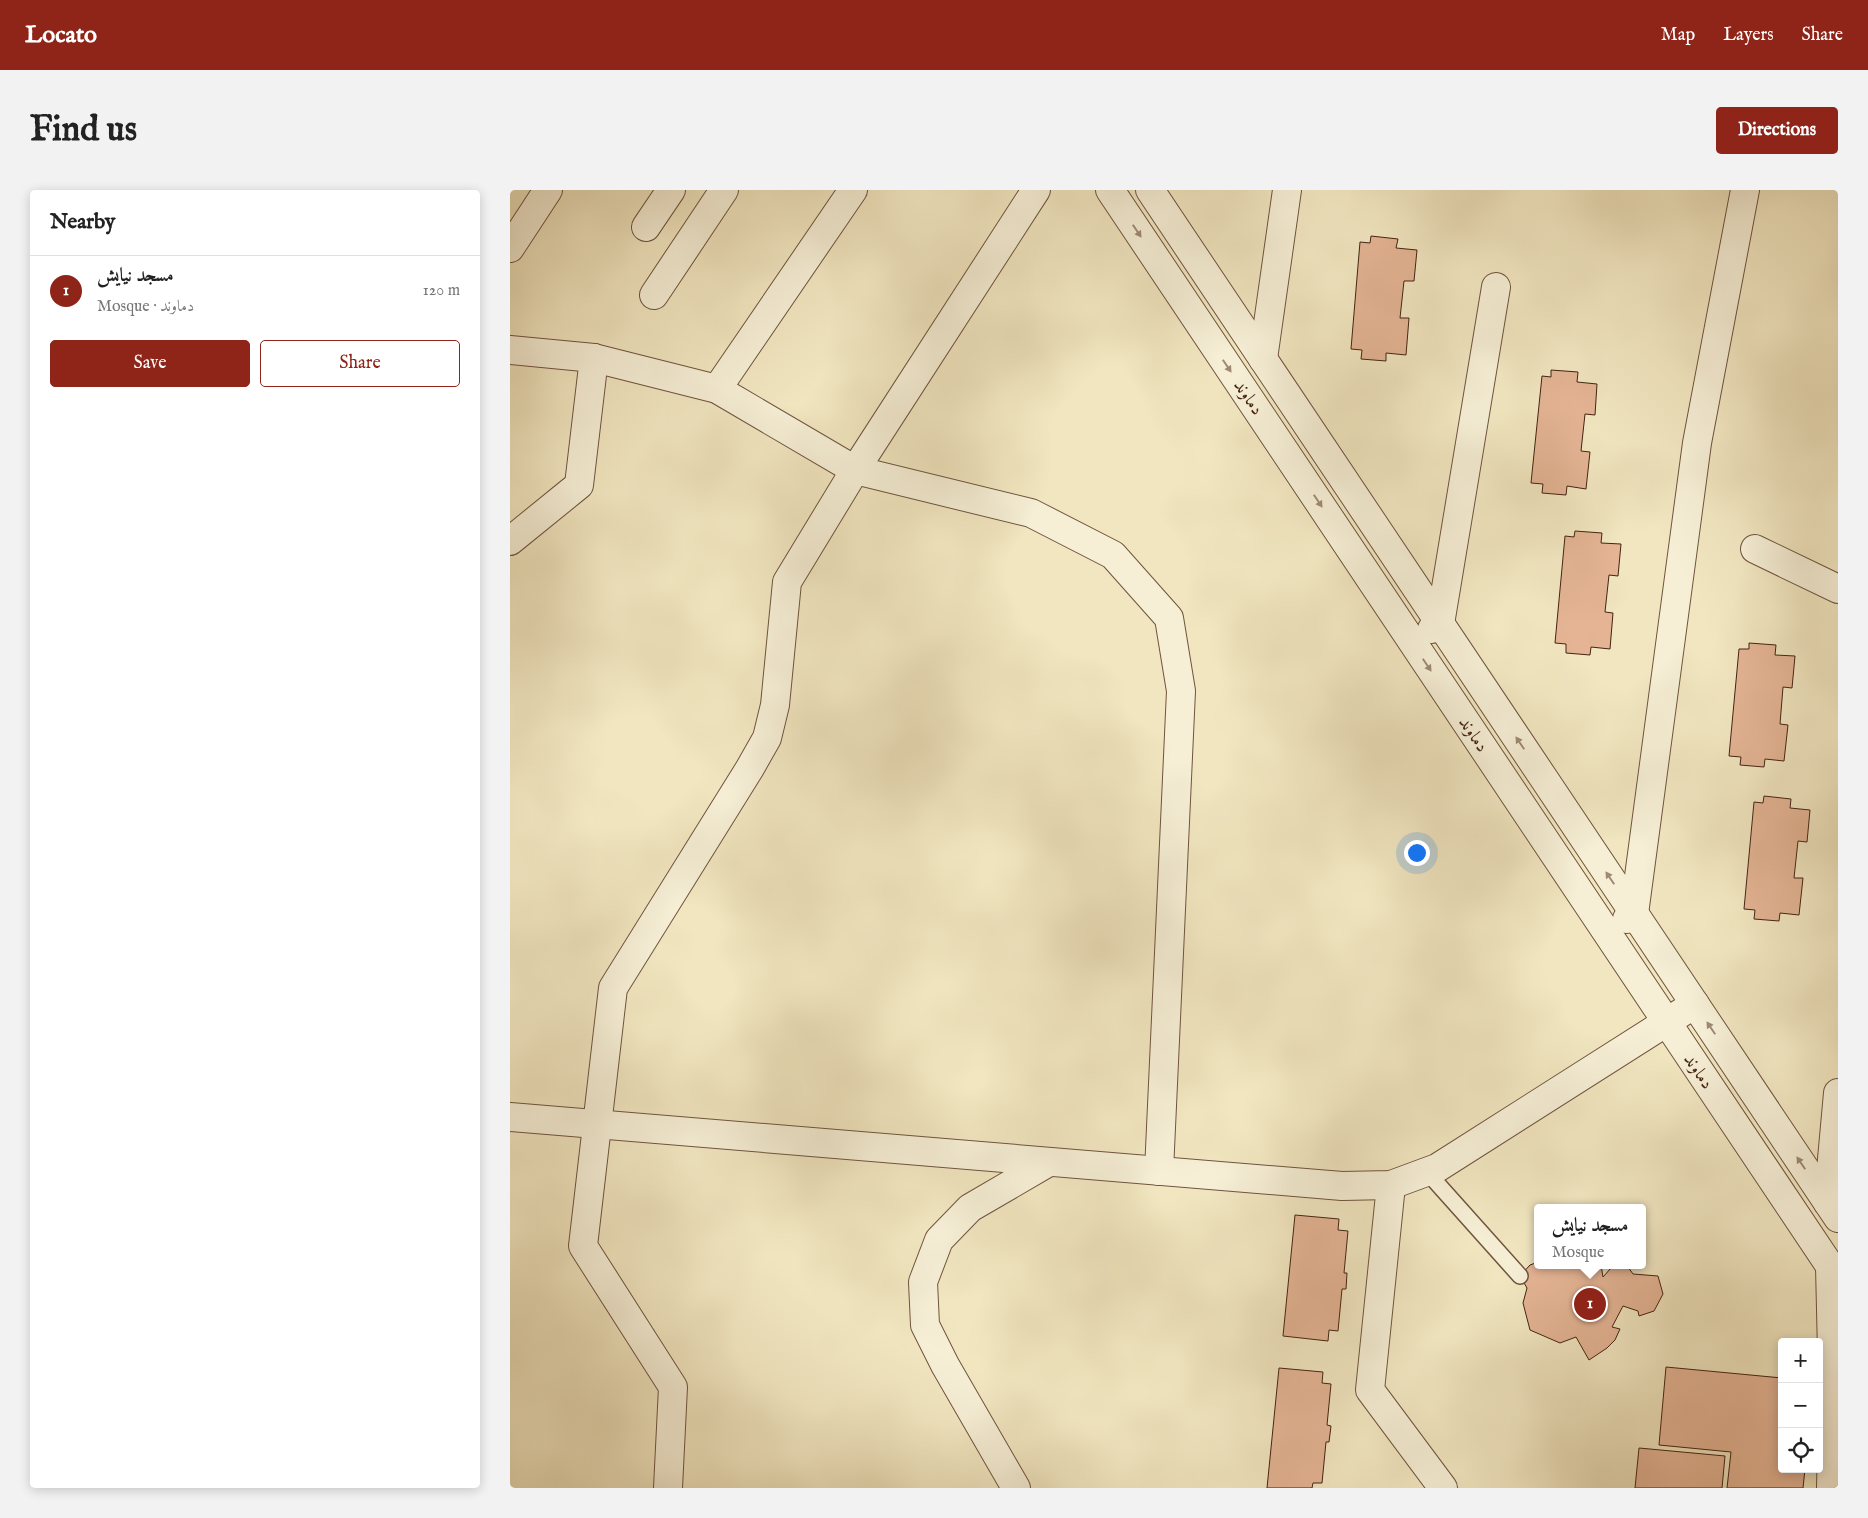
<!DOCTYPE html>
<html lang="en">
<head>
<meta charset="utf-8">
<style>
	body { margin:0; font-family:"IM FELL English",Amiri,serif; background:#f2f2f2; color:#222 }
	.controls { position:absolute; right:15px; bottom:15px; display:grid; overflow:hidden; border-radius:5px; box-shadow:0 2px 12px #0003 }
	.controls button { width:45px; height:45px; display:grid; place-items:center; padding:0; border:0; border-bottom:1px solid #e0e0e0; background:#fff; color:#222; font:25px sans-serif }
	.you { position:absolute; left:906px; top:662px; width:18px; height:18px; margin:-12px; border:4px solid #fff; border-radius:50%; background:#1a73e8; box-shadow:0 0 0 8px #1a73e833 }
	.badge { display:grid; place-items:center; width:32px; height:32px; border-radius:50%; background:#8f2418; color:#fff; font-size:16px; font-weight:700 }
	.pin { position:absolute; translate:-50% -50%; border:2px solid #fff; box-shadow:0 1px 5px #0006 }
	.popup { position:absolute; left:1024px; top:1014px; width:112px; height:65px; box-sizing:border-box; display:grid; place-content:center; border-radius:5px; background:#fff; filter:drop-shadow(0 1px 4px #0005); font-size:16px; white-space:nowrap; color:#767676 }
	.popup b { font-size:19px; color:#222 }
	.popup::after { content:''; position:absolute; left:50%; top:100%; margin-left:-10px; border:10px solid transparent; border-top-color:#fff }
	.list { margin:0; padding:0; list-style:none }
	h2 { display:flex; justify-content:space-between; align-items:center; height:65px; margin:0; padding:0 20px; font-size:21px }
	h2 small { font-size:16px; font-weight:400; color:#767676 }
	.list li { display:grid; grid-template-columns:32px 1fr auto; gap:15px; align-items:center; box-sizing:border-box; height:70px; padding:0 20px; border-top:1px solid #e0e0e0 }
	.list b { display:block; font-size:19px; white-space:nowrap }
	.list p { margin:0; font-size:16px; white-space:nowrap; color:#767676 }
	.list em { font-size:16px; font-style:normal; color:#767676 }
	.actions { display:flex; gap:10px; padding:15px 20px }
	.actions a { flex:1; padding:11px 0; border:1px solid #8f2418; border-radius:5px; text-align:center; font-size:18px; color:#8f2418 }
	.actions .main { background:#8f2418; color:#fff }
	.icon { flex:none; width:28px; height:28px; fill:none; stroke:currentColor; stroke-width:2; stroke-linecap:round; stroke-linejoin:round }
	.map { position:relative; flex:none; width:1328px; height:1298px; overflow:hidden; border-radius:5px }
	header { display:flex; align-items:center; gap:30px; box-sizing:border-box; height:70px; padding:0 25px; background:#8f2418; color:#fff }
	header strong { font-size:24px }
	nav { display:flex; gap:28px; margin-inline-start:auto; font-size:18px }
	.intro { display:flex; align-items:center; justify-content:space-between; box-sizing:border-box; height:120px; padding:0 30px }
	h1 { margin:0; font-size:35px }
	.button { padding:12px 22px; border-radius:5px; background:#8f2418; color:#fff; font-size:18px; font-weight:700 }
	main { display:flex; gap:30px; padding:0 30px }
	aside { flex:1; background:#fff; border-radius:5px; box-shadow:0 2px 12px #0003 }
	.map>svg:first-child { display:block }
	.building { fill:#e4b494; stroke:#442312 }
	.lines { fill:none; stroke-linecap:round; stroke-linejoin:round }
	.service-casing { stroke:#6f543e; stroke-width:18 }
	.minor-casing { stroke:#6f543e; stroke-width:30 }
	.service { stroke:#f6efd6; stroke-width:15 }
	.minor { stroke:#f6efd6; stroke-width:28 }
	.oneway { fill:#9d8974 }
	.labels { text-anchor:middle; stroke-width:4.5; stroke-linejoin:round; paint-order:stroke }
	.street-label { font-size:18px; fill:#442312; stroke:#f6efd6 }
</style>
</head>
<body>
<header>
<strong>Locato</strong>
<nav><a>Map</a><a>Layers</a><a>Share</a></nav>
</header>
<div class="intro"><h1>Find us</h1><a class="button">Directions</a></div>
<main>
<aside>
<h2>Nearby<small></small></h2>
<ul class="list">
<li><span class="badge">1</span><div><b>مسجد نیایش</b><p>Mosque · دماوند</p></div><em>120 m</em></li>
</ul>
<div class="actions"><a class="main">Save</a><a>Share</a></div>
</aside>
<div class="map">
<svg width="1328" height="1298" viewBox="0 0 1328 1298">
	<rect width="100%" height="100%" fill="#f1e6c0"/>
	<filter id="stains"><feTurbulence type="fractalNoise" baseFrequency=".004" numOctaves="4"/><feColorMatrix values="0 0 0 0 .2 0 0 0 0 .09 0 0 0 0 .02 0 0 0 .5 -.17"/></filter>
	<radialGradient id="worn" r=".72"><stop offset=".6" stop-color="#630" stop-opacity="0"/><stop offset="1" stop-color="#630" stop-opacity=".3"/></radialGradient>
	<g class="building">
		<path d="M861,46l27,3 -2,9 21,2 -3,31h-10l-4,37h9l-3,37 -20,-2v8l-25,-2 1,-9 -11,-1 9,-107 10,1z"/>
		<path d="M1041,180l27,2 -1,10 20,2 -2,31 -10,-1 -4,37 9,1 -4,37 -19,-3 -1,9 -24,-2 1,-9 -12,-1 11,-107 9,1z"/>
		<path d="M1065,341l27,2 -1,10 20,1 -3,32 -9,-1 -4,37 8,1 -3,36 -19,-2 -1,8 -24,-2v-9l-11,-1 10,-107 9,1z"/>
		<path d="M1239,453l27,2 -1,10 20,1 -3,32 -9,-1 -3,37 8,1 -4,36 -19,-2 -1,8 -24,-2 1,-8 -12,-1 10,-107h10z"/>
		<path d="M1254,606l27,3 -1,9 20,2 -3,32 -9,-1 -4,37h9l-4,37 -19,-2 -1,8 -25,-2 1,-9 -11,-1 10,-107 9,1z"/>
		<path d="M785,1025l44,4 -1,11 10,1 -4,42h3l-1,16h-4l-4,42 -9,-1 -1,11 -45,-5z"/>
		<path d="M1028,1072v3h63l2,12 8,-9 11,-3 6,2 5,7 25,2 5,18 -9,17 -15,5 -1,-5 -15,-5 -11,21 8,2 -5,11 -8,8 -18,12 -13,-23 -16,6 -30,-13 -7,-27 4,-15 -7,-12 10,-11z"/>
		<path d="M1156,1177l116,11v91h23l-2,19h-76l4,-36 -72,-7z"/>
		<path d="M769,1178l44,4 -1,11 9,1 -4,41 4,1 -2,16h-3l-4,41h-9l-1,5h-45z"/>
		<path d="M1129,1258l86,8 -3,32h-87z"/>
	</g>
	<g class="lines">
		<g class="service-casing">
			<path id="service" d="M917,982l93,104"/>
		</g>
		<g class="minor-casing">
			<g id="minor">
				<path d="M600,0l728,1088"/>
				<path d="M640,0l688,1028"/>
				<path d="M136,37l25,-37"/>
				<path d="M0,58l38,-58"/>
				<path d="M144,105l70,-105"/>
				<path d="M0,160l84,8 123,31 138,81 176,43 82,42 56,63 12,73 -22,480"/>
				<path d="M753,169l24,-169"/>
				<path d="M207,199l136,-199"/>
				<path d="M0,351l69,-56 15,-127"/>
				<path d="M1245,359l83,40"/>
				<path d="M922,439l8,-5 56,-337"/>
				<path d="M1117,729l7,-5 63,-471 48,-253"/>
				<path d="M0,927l832,69 49,-1 46,-17 258,-164"/>
				<path d="M881,995l-21,205 73,98"/>
				<path d="M1318,1013l10,-110"/>
				<path d="M1320,1076l3,130 -2,92"/>
				<path d="M158,1298l5,-101 -90,-141 30,-258 137,-220 17,-30 8,-33 12,-123 68,-112 181,-280"/>
				<path d="M506,1298l-71,-123 -20,-40 -2,-43 16,-42 31,-32 79,-46"/>
			</g>
		</g>
		<use href="#service" class="service"/>
		<use href="#minor" class="minor"/>
	</g>
	<defs><path id="oneway-solid" d="M-6-.8H1V-3.2L6.5 0L1 3.2V.8H-6Z" transform="scale(1.25)"/></defs>
	<g class="oneway">
		<use href="#oneway-solid" transform="translate(627 41) rotate(56)"/>
		<use href="#oneway-solid" transform="translate(717 176) rotate(56)"/>
		<use href="#oneway-solid" transform="translate(808 311) rotate(56)"/>
		<use href="#oneway-solid" transform="translate(917 475) rotate(56)"/>
		<use href="#oneway-solid" transform="translate(1010 553) rotate(-124)"/>
		<use href="#oneway-solid" transform="translate(1100 688) rotate(-124)"/>
		<use href="#oneway-solid" transform="translate(1201 838) rotate(-124)"/>
		<use href="#oneway-solid" transform="translate(1291 973) rotate(-124)"/>
	</g>
	<g class="labels">
		<g class="street-label">
			<text transform="translate(739 207) rotate(56)" y="6">دماوند</text>
			<text transform="translate(964 544) rotate(56)" y="6">دماوند</text>
			<text transform="translate(1189 881) rotate(56)" y="6">دماوند</text>
		</g>
	</g>
	<rect width="100%" height="100%" filter="url(#stains)"/>
	<rect width="100%" height="100%" fill="url(#worn)"/>
</svg>
<div class="controls">
<button>+</button>
<button>−</button>
<button><svg class="icon" aria-label="locate" viewBox="0 0 24 24"><circle cx="12" cy="12" r="6"/><path d="M12 2v4M12 18v4M2 12h4M18 12h4"/></svg></button>
</div>
<div class="you"></div>
<div class="pin badge" style="left:1080px;top:1114px">1</div>
<div class="popup"><b>مسجد نیایش</b>Mosque</div>
</div>
</main>
</body>
</html>
